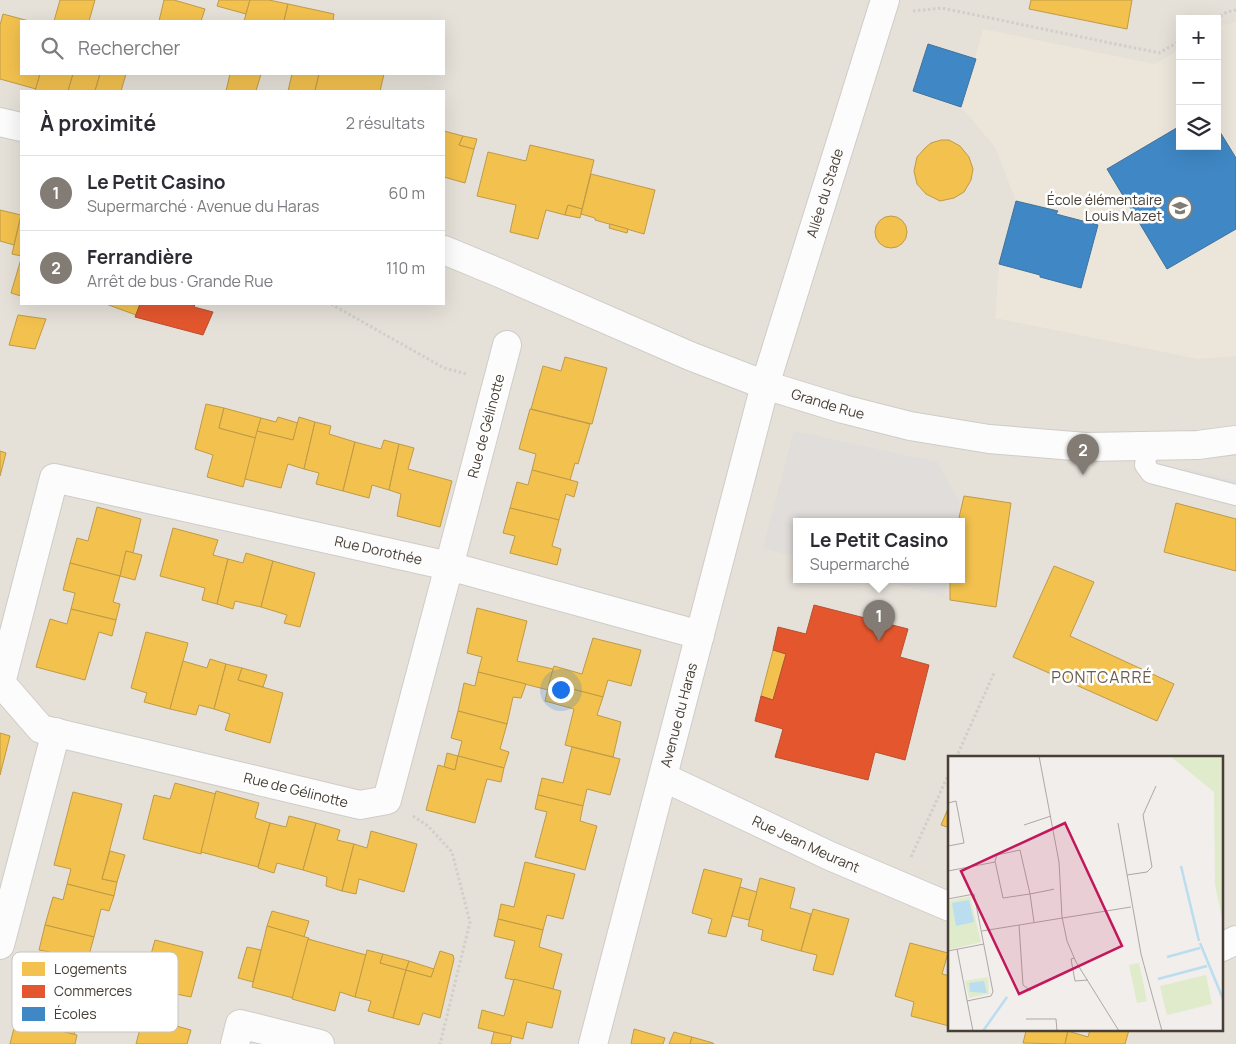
<!DOCTYPE html>
<html lang="fr">
<head>
<meta charset="utf-8">
<style>
	body { margin:0; font-family:Manrope,sans-serif; background:#f7f7f7; color:#2b2b33 }
	.controls { position:absolute; right:15px; top:15px; display:grid; overflow:hidden; border-radius:0px; box-shadow:0 5px 20px #0002 }
	.controls button { width:45px; height:45px; display:grid; place-items:center; padding:0; border:0; border-bottom:1px solid #e1e1e2; background:#fff; color:#2b2b33; font:25px sans-serif }
	.you { position:absolute; left:560px; top:689px; width:18px; height:18px; margin:-12px; border:4px solid #fff; border-radius:50%; background:#1a73e8; box-shadow:0 0 0 8px #1a73e833 }
	.badge { display:grid; place-items:center; width:32px; height:32px; border-radius:50%; background:#827c75; color:#fff; font-size:16px; font-weight:700 }
	.pin { position:absolute; translate:-50% -41px; filter:drop-shadow(0 1px 2px #0008) }
	.pin::after { content:''; position:absolute; top:26px; width:18px; height:15px; background:inherit; clip-path:polygon(0 0,100% 0,50% 100%) }
	.popup { position:absolute; left:793px; top:518px; width:172px; height:65px; box-sizing:border-box; display:grid; place-content:center; border-radius:0px; background:#fff; filter:drop-shadow(0 1px 4px #0005); font-size:16px; white-space:nowrap; color:#7c7c81 }
	.popup b { font-size:19px; color:#2b2b33 }
	.popup::after { content:''; position:absolute; left:50%; top:100%; margin-left:-10px; border:10px solid transparent; border-top-color:#fff }
	.list { margin:0; padding:0; list-style:none }
	h2 { display:flex; justify-content:space-between; align-items:center; height:65px; margin:0; padding:0 20px; font-size:21px }
	h2 small { font-size:16px; font-weight:400; color:#7c7c81 }
	.list li { display:grid; grid-template-columns:32px 1fr auto; gap:15px; align-items:center; box-sizing:border-box; height:75px; padding:0 20px; border-top:1px solid #e1e1e2 }
	.list b { display:block; font-size:19px; white-space:nowrap }
	.list p { margin:0; font-size:16px; white-space:nowrap; color:#7c7c81 }
	.list em { font-size:16px; font-style:normal; color:#7c7c81 }
	.icon { flex:none; width:28px; height:28px; fill:none; stroke:currentColor; stroke-width:2; stroke-linecap:round; stroke-linejoin:round }
	.map { position:relative; flex:none; width:1236px; height:1044px; overflow:hidden }
	.search { position:absolute; background:#fff; box-shadow:0 5px 20px #0002; left:20px; top:20px; width:425px; height:55px; display:flex; align-items:center; gap:12px; box-sizing:border-box; padding:0 18px; border-radius:0px; color:#7c7c81; font-size:19px }
	.panel { position:absolute; background:#fff; box-shadow:0 5px 20px #0002; left:20px; top:90px; width:425px; height:215px; border-radius:0px }
	.map>svg:first-child { display:block }
	.residential { fill:#e5e0d8; fill-rule:evenodd }
	.education { fill:#ece5da }
	.parking { fill:#e0ddda }
	.homes { fill:#f2c14e; stroke:#bf9a47 }
	.shops { fill:#e4572e; stroke:#b55030 }
	.schools { fill:#3f88c5; stroke:#41729a }
	.lines { fill:none; stroke-linecap:round; stroke-linejoin:round }
	.lane-casing { stroke:#cfccc8; stroke-width:22 }
	.street-casing { stroke:#cfccc8; stroke-width:30 }
	.path { stroke:#d2cecb; stroke-width:3; stroke-dasharray:2.5 2.5; stroke-linecap:butt }
	.lane { stroke:#fdfcfc; stroke-width:20 }
	.street { stroke:#fdfcfc; stroke-width:28 }
	.labels { text-anchor:middle; stroke-width:5; stroke-linejoin:round; paint-order:stroke }
	.street-label { font-size:14px; fill:#473f36; stroke:#fff }
	.poi-label { font-size:14px; fill:#473f36; stroke:#fff; text-anchor:end }
	.quarter-label { font-size:16px; letter-spacing:1px; fill:#6a5d4d; stroke:#fff }
	.inset-river { fill:none; stroke:#baddef; stroke-width:2.5 }
	.inset-road { fill:none; stroke:#ada8a3; stroke-width:1 }
	.view { fill:#c2185b; fill-opacity:0.15; stroke:#c2185b; stroke-width:2.5 }
	.inset-edge { fill:none; stroke:#473f36; stroke-width:2.5 }
	.key { fill:#fff; stroke:#c8c5c3; stroke-width:1 }
	.key-label { font-size:14px; fill:#473f36 }
</style>
</head>
<body>
<div class="map">
<svg width="1236" height="1044" viewBox="0 0 1236 1044">
	<rect width="100%" height="100%" fill="#f1eeeb"/>
	<path class="residential" d="M0,0h1236v1044h-1236zM1180,19h37v127h-37zM21,21h423v53h-423zM21,91h423v213h-423zM796,522h166v58h-166zM950,758h272v272h-272z"/>
	<path class="education" d="M1236,22v334l-38,3 -203,-41 4,-54 17,-63 -21,-54 -34,-40 22,-78 172,35 25,-15v97h37v-119z"/>
	<g class="parking">
		<path d="M794,431l143,31 23,41 -3,19h-161v35l-33,-9z"/>
		<path d="M1185,468l51,13v14l-54,-14z"/>
		<path d="M881,580h66l-3,17z"/>
	</g>
	<g class="homes">
		<path d="M60,0h35l-6,21h-35z"/>
		<path d="M164,0h10l31,9 -4,12h-42z"/>
		<path d="M219,0h31l-4,14 -29,-8z"/>
		<path d="M250,0h19l19,4 -4,17h-40z"/>
		<path d="M1031,0h101l-5,29 -98,-20z"/>
		<path d="M288,4l46,10 -1,7h-49z"/>
		<path d="M3,14l26,7h-8v53h19l-4,15 -36,-10v-54z"/>
		<path d="M40,74h33l-5,17h-33z"/>
		<path d="M73,74h27l-5,17h-27z"/>
		<path d="M100,74h26l-5,17h-26z"/>
		<path d="M230,74h31l-5,17h-30z"/>
		<path d="M292,74h27l-4,17h-27z"/>
		<path d="M319,74h65l-4,17h-65z"/>
		<path d="M444,131l19,5 -4,9 15,4 -9,34 -21,-6z"/>
		<path d="M463,136l14,3 -3,10 -15,-4z"/>
		<path d="M941,140h8l11,6 9,11 4,12 -2,11 -7,12 -10,6 -14,3 -14,-7 -9,-10 -3,-13 3,-14 8,-9 6,-5z"/>
		<path d="M530,145l64,15 -12,49 -14,-4 -3,10 -19,-5 -8,29 -28,-7 6,-27 -39,-9 11,-44 38,9z"/>
		<path d="M591,174l64,16 -11,44 -49,-14v-2l-14,-4z"/>
		<path d="M568,205l14,4 -2,9 -15,-3z"/>
		<path d="M0,210l21,5 -7,30 -14,-4z"/>
		<path d="M21,216v40l-9,-2z"/>
		<circle cx="891" cy="232" r="16"/>
		<path d="M610,224l18,5 -1,4 -18,-5z"/>
		<path d="M21,259v37l-10,-3z"/>
		<path d="M106,304h34l-4,11z"/>
		<path d="M18,315l28,4 -11,30 -26,-4z"/>
		<path d="M565,357l42,11 -15,56 -61,-15 12,-43 18,5z"/>
		<path d="M206,404l18,4 -5,20 37,10 -13,49 -36,-10 6,-22 -18,-6z"/>
		<path d="M224,408l37,10 -5,20 -37,-10z"/>
		<path d="M530,409l60,15 -12,40 -3,-1 -5,17 -38,-10 4,-16 -17,-5z"/>
		<path d="M278,417l20,6 -5,17 -36,-9 4,-13 15,4z"/>
		<path d="M299,417l16,5 -11,47 -16,-5 -7,24 -36,-9 12,-48 36,9z"/>
		<path d="M315,422l16,4 -2,8 26,8 -12,49 -27,-7 3,-11 -15,-4z"/>
		<path d="M384,440l15,4 -10,46 -17,-5 -3,13 -26,-7 12,-49 26,7z"/>
		<path d="M399,444l15,4 -6,21 44,12 -12,46 -43,-11 4,-22 -12,-4z"/>
		<path d="M0,451l6,2 -6,23z"/>
		<path d="M532,470l46,12 -4,15 -8,-3 -7,26 -49,-12 7,-26 11,3z"/>
		<path d="M964,496l47,7 -15,104 -46,-7v-20h12v-58h-4z"/>
		<path d="M1176,503l60,16v52l-72,-19z"/>
		<path d="M97,507l44,12 -8,34 -7,-2 -6,25 -50,-13 7,-25 11,3z"/>
		<path d="M510,508l49,12 -7,26 9,3 -4,16 -47,-12 5,-17 -12,-3z"/>
		<path d="M173,528l45,12 -5,15 15,4 -11,45 -15,-4 3,-12 -45,-12z"/>
		<path d="M126,551l16,4 -7,25 -15,-4z"/>
		<path d="M246,553l27,8 -12,46 -26,-6 -2,8 -16,-5 11,-45 15,4z"/>
		<path d="M273,561l42,12 -15,54 -16,-4 3,-8 -26,-8z"/>
		<path d="M70,563l50,13 -7,26 7,2 -4,16 -45,-11 4,-16 -12,-3z"/>
		<path d="M1054,566l40,16 -24,54 104,48 -17,37 -144,-64z"/>
		<path d="M477,608l50,13 -10,40 36,8 -5,21 -70,-18 4,-15 -15,-4z"/>
		<path d="M71,609l45,11 -4,16 -13,-4 -14,48 -49,-13 14,-48 17,5z"/>
		<path d="M146,632l42,11 -18,66 -26,-7 3,-9 -16,-5z"/>
		<path d="M593,638l48,12 -10,36 -23,-6 -5,17 -54,-14 5,-17 28,8z"/>
		<path d="M773,650l13,4 -13,46 -12,-4z"/>
		<path d="M210,659l16,5 -12,45 -15,-4 -3,10 -26,-6 13,-48 24,7z"/>
		<path d="M226,664l16,4 -4,12 45,13 -13,50 -45,-13 5,-16 -16,-5z"/>
		<path d="M242,668l25,7 -4,12 -25,-7z"/>
		<path d="M478,672l48,12 -5,14 -8,-1 -6,27 -49,-13 6,-28 11,3z"/>
		<path d="M549,683l54,14 -6,18 24,7 -8,35 -48,-12 9,-36 -29,-8z"/>
		<path d="M458,711l49,13 -7,25 9,3 -5,16 -46,-12 4,-15 -11,-3z"/>
		<path d="M0,733l10,3 -10,39z"/>
		<path d="M572,747l48,12 -10,36 -23,-6 -4,17 -45,-11 4,-17 21,5z"/>
		<path d="M447,753l11,3 -3,14 -11,-3z"/>
		<path d="M458,756l46,12 -3,14 -14,-3 -12,44 -49,-13 12,-45 17,5z"/>
		<path d="M175,783l41,11 -15,60 -58,-15 11,-44 16,4z"/>
		<path d="M216,791l43,12 -4,15 15,5 -12,44 -57,-15z"/>
		<path d="M73,792l49,12 -20,75 15,3 -3,14 -47,-12 4,-15 -17,-4z"/>
		<path d="M538,795l45,11 -3,15 17,5 -12,44 -50,-13 12,-45 -12,-3z"/>
		<path d="M950,804v24l-9,-3z"/>
		<path d="M289,816l27,7 -13,47 -26,-7 -3,10 -16,-5 12,-45 16,4z"/>
		<path d="M316,823l24,7 -3,10 17,4 -12,47 -16,-5 1,-9 -24,-7z"/>
		<path d="M371,831l46,13 -13,48 -45,-13 -3,15 -14,-3 12,-47 13,4z"/>
		<path d="M110,851l15,4 -8,27 -15,-3z"/>
		<path d="M525,862l50,12 -12,45 -16,-4 -4,15 -45,-11 3,-15 13,3z"/>
		<path d="M704,869l38,10 -16,58 -18,-4 4,-14 -20,-6z"/>
		<path d="M760,878l35,10 -5,20 21,6 -10,37 -40,-11 2,-10 -15,-4z"/>
		<path d="M67,884l47,12 -5,15 -8,-2 -7,28 -49,-12 8,-28 10,3z"/>
		<path d="M740,887l17,5 -8,28 -17,-4z"/>
		<path d="M813,909l36,10 -16,56 -20,-5 4,-15 -16,-4z"/>
		<path d="M272,911l37,10 -5,16 -37,-11z"/>
		<path d="M498,919l45,11 -4,17 23,7 -9,35 -48,-11 10,-37 -21,-5z"/>
		<path d="M45,925l49,12 -7,25 9,3 -3,14 -47,-12 4,-15 -11,-2z"/>
		<path d="M267,926l42,12 -16,60 -41,-11z"/>
		<path d="M308,939l58,16 -11,42 -15,-5 -5,19 -43,-12z"/>
		<path d="M155,940l48,12 -12,45 -15,-3 -4,15 -48,-12 4,-16 14,5z"/>
		<path d="M910,943l38,10 -6,21 8,2 -1,50 -38,-10 3,-14 -19,-6z"/>
		<path d="M247,947l14,3 -8,32 -15,-4z"/>
		<path d="M367,950l16,4 -3,9 26,7 -13,48 -25,-7 3,-10 -16,-4z"/>
		<path d="M440,951l13,4 1,4 -14,59 -17,-5 -4,12 -26,-7 13,-48 25,7z"/>
		<path d="M383,954l26,7 -3,9 -26,-7z"/>
		<path d="M409,961l25,8 -3,8 -25,-7z"/>
		<path d="M46,967l16,5 -3,13 -17,-4z"/>
		<path d="M26,976l59,16 -11,43 -60,-16z"/>
		<path d="M514,979l47,12 -9,37 -25,-6 -4,17 -45,-11 4,-18 22,6z"/>
		<path d="M124,997l48,12 -3,15 22,6 -4,14h-51l7,-27 -23,-6z"/>
		<path d="M16,1020l61,15 -2,9h-65z"/>
		<path d="M634,1029l31,9 -2,6h-32z"/>
		<path d="M1024,1030h44l-3,14 -42,-1 3,-12z"/>
		<path d="M1090,1030h39l-4,14h-60l3,-13 20,6z"/>
		<path d="M494,1032l18,4 -2,8h-19z"/>
		<path d="M674,1032l18,5 -2,7h-21z"/>
		<path d="M692,1037l21,6 1,1h-24z"/>
	</g>
	<g class="shops">
		<path d="M140,304h55l-1,3 19,5 -10,23 -68,-18z"/>
		<path d="M814,605l94,24 -8,28 29,8 -24,95 -30,-8 -7,28 -93,-23 8,-28 -28,-8 6,-25 12,4 13,-46 -13,-4 5,-23 28,7z"/>
	</g>
	<g class="schools">
		<path d="M928,44l48,15 -15,48 -48,-16z"/>
		<path d="M1180,126v20h37v-19l19,31v71l-69,40 -60,-100z"/>
		<path d="M1016,201l42,10 -2,3 42,11 -17,63 -41,-11v-2l-41,-11z"/>
	</g>
	<g class="lines">
		<g class="lane-casing">
			<path id="lane" d="M1148,446l-3,19 6,8 85,22"/>
		</g>
		<g class="street-casing">
			<g id="street">
				<path d="M0,122l21,5"/>
				<path id="s1" d="M444,250l58,24 188,82 75,29 78,24 67,17 79,13 97,8 112,-2 38,-5"/>
				<path id="s2" d="M507,345c-39,152 -80,303 -120,455l-27,5 -319,-76 -40,-46 53,-205 395,88 251,69"/>
				<path id="s3" d="M663,777l167,79 120,51"/>
				<path d="M0,945l56,-213"/>
				<path d="M1222,947l14,-7"/>
				<path d="M235,1044l5,-20 80,20"/>
				<path id="s4" d="M593,1044l172,-659 120,-385"/>
			</g>
		</g>
		<g class="path">
			<path d="M913,11l29,-3 217,45 21,-12"/>
			<path d="M1216,19l11,-7 9,-2"/>
			<path d="M331,304l113,64 23,6"/>
			<path d="M956,758l38,-85"/>
			<path d="M413,816l15,10 24,26 18,70 -30,122"/>
			<path d="M911,857l39,-86"/>
		</g>
		<use href="#lane" class="lane"/>
		<use href="#street" class="street"/>
	</g>
	<defs>
		<g id="school-ring" transform="scale(1.25)"><circle r="9.5" fill="#fff" stroke="#827c75" stroke-width="1.5"/><path d="M0-5L7-2L0 1L-7-2ZM-4 1L0 2.5L4 1V4Q0 6-4 4Z" fill="#827c75"/></g>
	</defs>
	<g fill-rule="evenodd">
		<use href="#school-ring" x="1180" y="208"/>
	</g>
	<g class="labels">
		<g class="street-label">
			<text dy="5" stroke="none"><textPath href="#s4" startOffset="882">Allée du Stade</textPath></text>
			<text dy="5" stroke="none"><textPath href="#s1" startOffset="414">Grande Rue</textPath></text>
			<text transform="translate(486 426) rotate(-75)" y="5">Rue de Gélinotte</text>
			<text dy="5" stroke="none"><textPath href="#s2" startOffset="1431">Rue Dorothée</textPath></text>
			<text dy="5" stroke="none"><textPath href="#s4" startOffset="340">Avenue du Haras</textPath></text>
			<text transform="translate(296 790) rotate(14)" y="5">Rue de Gélinotte</text>
			<text dy="5" stroke="none"><textPath href="#s3" startOffset="158">Rue Jean Meurant</textPath></text>
		</g>
		<g class="poi-label">
			<text x="1162" y="205">École élémentaire<tspan x="1162" dy="16">Louis Mazet</tspan></text>
		</g>
		<g class="quarter-label">
			<text x="1102" y="683">PONTCARRÉ</text>
		</g>
	</g>
	<g transform="translate(948 756)">
		<rect width="275" height="275" fill="#f1eeeb"/>
		<path d="M222,0h53v167l-8,-38 -1,-93zM22,140l11,46 -33,8v-49zM191,207l8,38 -10,2 -8,-38zM258,219l6,29 -45,11 -7,-29zM40,221l1,16h3l-23,5 -4,-17z" fill="#e0ebcb"/>
		<path d="M21,144l5,22 -18,4 -4,-23zM36,225l3,12 -17,-1 -1,-9z" fill="#baddef"/>
		<path class="inset-river" d="M233,110l18,75M252,187l23,56M219,201l33,-9M210,223l49,-13M35,275l24,-34"/>
		<path class="inset-road" d="M91,0l20,106 3,55 5,24 9,21 43,69M0,47l8,-2 8,42 -16,3M170,67l23,131 21,77M76,69l27,-9M0,115l47,-9M179,119l20,-3 5,-5 -9,-52 13,-29M0,143l26,-5 19,98 -2,4 -24,5M86,166l-4,-28 -10,-44 -23,5 -2,6 8,37 27,-4 20,-4 4,-1M71,169l4,60 8,6M34,175l149,-24M9,193l16,82M0,195l36,-7M126,202l-3,1 4,22 13,-1M78,263h30l1,12"/>
		<path class="view" d="M117,67l57,123 -103,48 -58,-123z"/>
		<rect width="275" height="275" class="inset-edge"/>
	</g>
	<rect x="12" y="952" width="166" height="80" rx="8" class="key"/>
	<rect x="22" y="962" width="23" height="14" fill="#f2c14e"/>
	<rect x="22" y="985" width="23" height="13" fill="#e4572e"/>
	<rect x="22" y="1007" width="23" height="14" fill="#3f88c5"/>
	<g class="key-label">
		<text x="54" y="974">Logements</text>
		<text x="54" y="996">Commerces</text>
		<text x="54" y="1019">Écoles</text>
	</g>
</svg>
<div class="controls">
<button>+</button>
<button>−</button>
<button><svg class="icon" aria-label="layers" viewBox="0 0 24 24"><path d="M12 4l9 5-9 5-9-5zM3 14l9 5 9-5"/></svg></button>
</div>
<div class="you"></div>
<div class="pin badge" style="left:879px;top:641px">1</div>
<div class="popup"><b>Le Petit Casino</b>Supermarché</div>
<div class="pin badge" style="left:1083px;top:475px">2</div>
<div class="search"><svg class="icon" aria-label="search" viewBox="0 0 24 24"><circle cx="10" cy="10" r="6"/><path d="M15 15l6 6"/></svg>Rechercher</div>
<section class="panel">
<h2>À proximité<small>2 résultats</small></h2>
<ul class="list">
<li><span class="badge">1</span><div><b>Le Petit Casino</b><p>Supermarché · Avenue du Haras</p></div><em>60 m</em></li>
<li><span class="badge">2</span><div><b>Ferrandière</b><p>Arrêt de bus · Grande Rue</p></div><em>110 m</em></li>
</ul>
</section>
</div>
</body>
</html>
